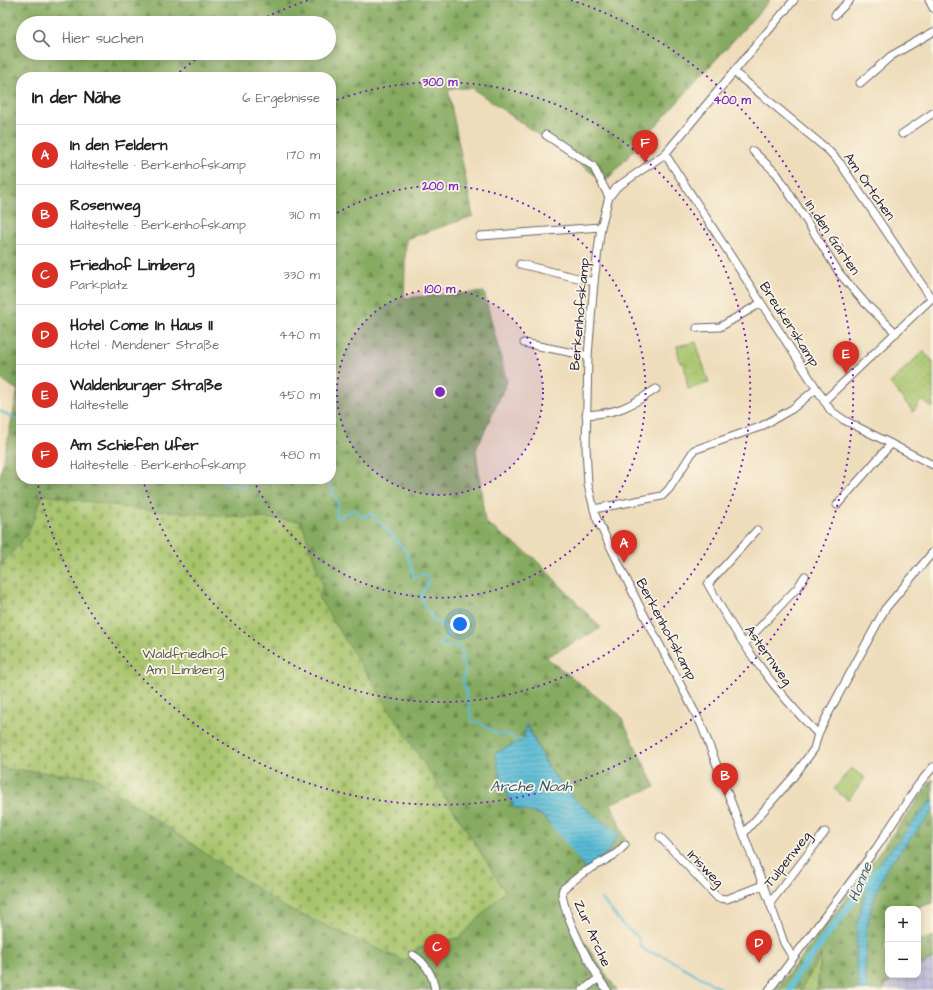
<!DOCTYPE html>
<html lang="de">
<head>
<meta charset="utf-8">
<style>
	body { margin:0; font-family:"Architects Daughter",sans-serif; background:#f6f6f6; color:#202124 }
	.controls { position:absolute; right:12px; bottom:12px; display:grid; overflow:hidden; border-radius:8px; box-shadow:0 2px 10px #0003 }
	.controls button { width:36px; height:36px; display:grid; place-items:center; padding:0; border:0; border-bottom:1px solid #e0e0e0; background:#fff; color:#202124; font:20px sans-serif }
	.you { position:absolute; left:460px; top:624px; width:14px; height:14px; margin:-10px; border:3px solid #fff; border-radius:50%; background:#1a73e8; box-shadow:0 0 0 6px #1a73e833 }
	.badge { display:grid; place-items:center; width:26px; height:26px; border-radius:50%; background:#d93025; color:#fff; font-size:13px; font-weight:700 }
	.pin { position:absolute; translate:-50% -33px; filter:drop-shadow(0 1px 2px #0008) }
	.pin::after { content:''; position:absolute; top:21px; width:14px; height:12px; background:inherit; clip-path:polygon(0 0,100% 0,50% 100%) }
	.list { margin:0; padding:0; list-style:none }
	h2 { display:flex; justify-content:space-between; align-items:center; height:52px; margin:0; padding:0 16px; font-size:17px }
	h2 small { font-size:13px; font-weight:400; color:#757577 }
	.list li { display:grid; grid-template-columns:26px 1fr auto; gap:12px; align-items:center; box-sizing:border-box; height:60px; padding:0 16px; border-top:1px solid #e0e0e0 }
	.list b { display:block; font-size:15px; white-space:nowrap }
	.list p { margin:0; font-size:13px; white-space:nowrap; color:#757577 }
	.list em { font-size:13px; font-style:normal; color:#757577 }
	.icon { flex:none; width:22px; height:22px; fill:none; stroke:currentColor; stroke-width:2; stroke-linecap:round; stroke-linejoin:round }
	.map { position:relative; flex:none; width:933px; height:990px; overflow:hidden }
	.search { position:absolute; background:#fff; box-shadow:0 2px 10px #0003; left:16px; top:16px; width:320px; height:44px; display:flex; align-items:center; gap:10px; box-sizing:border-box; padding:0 14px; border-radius:22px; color:#757577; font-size:15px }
	.panel { position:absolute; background:#fff; box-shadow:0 2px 10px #0003; left:16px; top:72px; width:320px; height:412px; border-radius:16px }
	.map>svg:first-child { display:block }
	.industrial { fill:url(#industrial-grid) }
	.grass { fill:url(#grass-dots); stroke:#647354 }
	.forest { fill:url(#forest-firs); stroke:#54664e; fill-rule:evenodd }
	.cemetery { fill:url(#cemetery-stones); stroke:#647354 }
	.park { fill:url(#park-crowns); stroke:#647354 }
	.water { fill:url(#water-rules); stroke:#3d6f88 }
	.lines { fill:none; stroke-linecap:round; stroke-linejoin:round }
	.stream { stroke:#58bcd6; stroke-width:2 }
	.canal { stroke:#58bcd6; stroke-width:7 }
	.minor-casing { stroke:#696368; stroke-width:9 }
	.minor { stroke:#fff; stroke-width:7 }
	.ring { fill:none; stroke:#7b2cbf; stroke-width:2; stroke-dasharray:2 4 }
	.labels { text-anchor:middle; stroke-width:3.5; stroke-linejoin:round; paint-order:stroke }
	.street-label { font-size:14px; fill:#22223b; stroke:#fcf5e5 }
	.park-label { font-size:14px; fill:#515b4c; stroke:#fcf5e5 }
	.water-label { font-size:15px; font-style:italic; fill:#355871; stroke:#fcf5e5 }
	.centre { fill:#7b2cbf; stroke:#fcf5e5; stroke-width:2 }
	.ring-label { font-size:12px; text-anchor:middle; font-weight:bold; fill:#7b2cbf; stroke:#fcf5e5; stroke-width:3.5; stroke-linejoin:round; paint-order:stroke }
</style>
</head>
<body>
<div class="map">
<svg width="933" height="990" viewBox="0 0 933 990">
	<defs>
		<pattern id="industrial-grid" width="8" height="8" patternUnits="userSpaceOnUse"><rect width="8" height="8" fill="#c2c1dc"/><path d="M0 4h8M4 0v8" fill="none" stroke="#a6a6be"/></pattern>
		<pattern id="grass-dots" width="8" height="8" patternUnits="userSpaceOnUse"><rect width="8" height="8" fill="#a7c46c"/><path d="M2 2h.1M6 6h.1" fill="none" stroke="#8fa85e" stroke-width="1.8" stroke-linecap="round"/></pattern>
		<pattern id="forest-firs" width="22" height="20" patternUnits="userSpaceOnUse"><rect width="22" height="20" fill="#85aa60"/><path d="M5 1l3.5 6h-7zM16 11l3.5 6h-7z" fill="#6c8a50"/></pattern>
		<pattern id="cemetery-stones" width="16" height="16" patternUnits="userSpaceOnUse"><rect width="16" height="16" fill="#a7c46c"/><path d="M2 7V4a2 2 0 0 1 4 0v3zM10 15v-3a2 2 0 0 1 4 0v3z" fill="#8fa85e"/></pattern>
		<pattern id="park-crowns" width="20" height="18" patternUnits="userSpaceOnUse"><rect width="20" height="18" fill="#a7c46c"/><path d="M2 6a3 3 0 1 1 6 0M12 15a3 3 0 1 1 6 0" fill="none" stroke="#8fa85e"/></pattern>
		<pattern id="water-rules" width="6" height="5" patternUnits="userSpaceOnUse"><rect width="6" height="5" fill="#58bcd6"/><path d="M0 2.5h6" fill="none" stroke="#4898af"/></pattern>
	</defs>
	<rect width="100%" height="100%" fill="#fcf5e5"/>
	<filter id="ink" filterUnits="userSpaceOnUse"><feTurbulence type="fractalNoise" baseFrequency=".025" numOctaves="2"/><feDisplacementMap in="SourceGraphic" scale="8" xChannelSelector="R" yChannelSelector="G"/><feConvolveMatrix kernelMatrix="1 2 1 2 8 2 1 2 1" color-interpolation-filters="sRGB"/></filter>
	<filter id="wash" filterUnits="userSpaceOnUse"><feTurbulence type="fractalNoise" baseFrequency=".012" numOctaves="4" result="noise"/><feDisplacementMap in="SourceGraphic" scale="16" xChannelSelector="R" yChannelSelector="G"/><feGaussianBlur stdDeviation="0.9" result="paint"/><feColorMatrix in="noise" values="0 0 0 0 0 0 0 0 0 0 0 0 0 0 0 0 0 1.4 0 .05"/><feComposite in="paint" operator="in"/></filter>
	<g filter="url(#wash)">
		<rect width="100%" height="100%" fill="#edb"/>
		<path class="industrial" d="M933,959v31h-49l1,-5 18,-10h15v-8z"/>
		<g class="grass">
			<path d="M923,351l10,10v47l-11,-8 -9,12 -23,-29z"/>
			<path d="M822,953l-5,37h-16z"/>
		</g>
		<g class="forest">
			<path d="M0,0h770l-165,182 -133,-94 -24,1 25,127 -67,23 -2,59 80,-6 23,90 -31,68 9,72 49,36 67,70 -55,29 74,58 35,72 -44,16 15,39 -66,47 21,49 36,52h-617v-513l18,-87 -18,-11zM23,23h306v30h-306zM21,77h310v402h-310zM527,725l23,45 22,27 21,19 -8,53 -19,-28 -24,-26 -27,-7 -20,-55 29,-13z"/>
			<path d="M933,779v124l-21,6h-24v18l-4,24 4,-1v25h15l-18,10 -1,5h-67l4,-36 -20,36h-26l43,-54z"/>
			<path d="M933,936v23l-15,8v-26z"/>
		</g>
		<path class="cemetery" d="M43,495l103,15 155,11 22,65 -5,11 187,294 -45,46 -44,12 -11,12 -121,-54 -190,-130 -86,-8 -8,-3v-200l27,-31z"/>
		<g class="park">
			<path d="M696,342l13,41 -21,6 -4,-26h-4l-3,-17z"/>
			<path d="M851,768l14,10 -17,22 -14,-11z"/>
		</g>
		<g class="water">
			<path d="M526,724c8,16 15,33 25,47 18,27 41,44 68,62l-10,18 -24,18 -19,-28 -24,-26 -27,-7c-11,-18 -16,-35 -20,-55l29,-13z"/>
			<path d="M933,799v12l-46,56 -15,37 -5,24 -2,47 3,15h-9l-3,-28 1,-37 7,-28 13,-31z"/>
		</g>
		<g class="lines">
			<g class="stream">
				<path d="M0,411l21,10"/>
				<path d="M218,479l4,4 22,5 9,-9"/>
				<path d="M326,479l12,23 -2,15 2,2 15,-10 10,8 8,-4 33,36 7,15 3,14 7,-4h4l4,6 -8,17 4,10 7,9v4l16,8 -1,8 -6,5v5h18l4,7 -3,6 6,11 -3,10 9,41 7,1 19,13 9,-2 7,6 10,1 1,3"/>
				<path d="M551,825l15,16 13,18"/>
				<path d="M601,898l22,27 15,12 2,8 7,7 15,3 61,35"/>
			</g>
			<path class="canal" d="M790,990l6,-14 71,-94 12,-13"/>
		</g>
	</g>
	<g filter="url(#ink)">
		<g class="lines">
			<g class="minor-casing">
				<g id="minor">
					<path d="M929,0l4,8"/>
					<path d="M835,15l15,-15"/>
					<path d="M734,72l94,78 12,13 91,135"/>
					<path d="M860,83l31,-27 42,-24"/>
					<path d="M902,134l31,-21"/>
					<path d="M546,135l47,31 16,31"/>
					<path d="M753,151l24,23 63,100 25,29 31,30"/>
					<path d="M665,154l166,257 13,9 89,45"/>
					<path d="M480,236l121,-9"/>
					<path d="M520,264l74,18"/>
					<path d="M697,328l23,-1 41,-24"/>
					<path d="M524,343l64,13"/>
					<path d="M824,401l109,-104"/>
					<path d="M586,415c32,-2 43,-8 70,-26"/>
					<path d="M837,505l54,-61"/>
					<path d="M594,509l68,-13 7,-7 25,-39 66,-23 32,-18 24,-20"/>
					<path d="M757,530l-49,54c29,55 66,106 110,150"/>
					<path d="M745,643l53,-56 7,-11"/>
					<path d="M744,833l50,-57 20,-27 4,-15 9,-18 58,-107 48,-57"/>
					<path d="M660,837l58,61 9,1 36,-14"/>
					<path d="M770,903l55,-71"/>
					<path d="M413,955c12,7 20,20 22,35"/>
					<path d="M793,958l-9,-15 -14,-40 -69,-179 -64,-123 -41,-84 -8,-32 -2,-38 2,-91 6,-74 7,-55 8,-30 8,-10 48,-33 129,-154"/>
					<path d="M583,990l16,-12"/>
					<path d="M607,990c-14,-18 -44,-76 -45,-98l1,-3 20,-16 33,-19 9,-9"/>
					<path d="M769,990l108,-143 41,-62 15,-18"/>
				</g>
			</g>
			<use href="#minor" class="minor"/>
		</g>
	</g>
	<circle cx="440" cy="392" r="103" fill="#7b2cbf" fill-opacity=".12"/>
	<g class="ring">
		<circle cx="440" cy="392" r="103"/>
		<path d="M332 216A206 206 0 1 1 253 479"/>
		<path d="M331 102A310 310 0 1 1 143 480"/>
		<path d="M175 76A413 413 0 0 1 203 54M256 22A413 413 0 0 1 309 0M571 0A413 413 0 1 1 37 481"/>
	</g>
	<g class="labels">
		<g class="street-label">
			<text transform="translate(870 186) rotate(55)" y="5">Am Örtchen</text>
			<text transform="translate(833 237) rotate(56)" y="5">In den Gärten</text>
			<text transform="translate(579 314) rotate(-85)" y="5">Berkenhofskamp</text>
			<text transform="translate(790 324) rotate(57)" y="5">Breukerskamp</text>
			<text transform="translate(667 629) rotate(62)" y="5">Berkenhofskamp</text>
			<text transform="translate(769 655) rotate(54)" y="5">Asternweg</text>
			<text transform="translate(787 859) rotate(-52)" y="5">Tulpenweg</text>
			<text transform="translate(706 868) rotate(46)" y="5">Irisweg</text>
			<text transform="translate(593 933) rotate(66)" y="5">Zur Arche</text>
		</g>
		<g class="park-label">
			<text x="185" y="658">Waldfriedhof<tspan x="185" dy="16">Am Limberg</tspan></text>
		</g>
		<g class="water-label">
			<text x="531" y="791">Arche Noah</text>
			<text transform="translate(860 882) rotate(-68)" y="5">Hönne</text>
		</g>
	</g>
	<circle cx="440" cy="392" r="6" class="centre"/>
	<g class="ring-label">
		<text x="440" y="86">300 m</text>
		<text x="732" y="104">400 m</text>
		<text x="440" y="190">200 m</text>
		<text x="440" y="293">100 m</text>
	</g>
</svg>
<div class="controls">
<button>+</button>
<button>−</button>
</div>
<div class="you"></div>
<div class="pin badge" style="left:624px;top:563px">A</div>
<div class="pin badge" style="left:725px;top:796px">B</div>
<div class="pin badge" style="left:437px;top:967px">C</div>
<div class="pin badge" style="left:759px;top:963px">D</div>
<div class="pin badge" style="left:846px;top:374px">E</div>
<div class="pin badge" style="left:645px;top:163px">F</div>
<div class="search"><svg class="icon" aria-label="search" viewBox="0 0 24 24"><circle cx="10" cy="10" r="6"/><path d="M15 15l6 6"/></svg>Hier suchen</div>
<section class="panel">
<h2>In der Nähe<small>6 Ergebnisse</small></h2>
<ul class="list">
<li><span class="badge">A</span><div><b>In den Feldern</b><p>Haltestelle · Berkenhofskamp</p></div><em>170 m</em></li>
<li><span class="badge">B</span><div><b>Rosenweg</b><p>Haltestelle · Berkenhofskamp</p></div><em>310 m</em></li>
<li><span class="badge">C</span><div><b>Friedhof Limberg</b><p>Parkplatz</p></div><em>330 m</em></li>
<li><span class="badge">D</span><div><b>Hotel Come In Haus II</b><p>Hotel · Mendener Straße</p></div><em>440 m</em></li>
<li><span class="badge">E</span><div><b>Waldenburger Straße</b><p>Haltestelle</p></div><em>450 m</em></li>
<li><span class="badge">F</span><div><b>Am Schiefen Ufer</b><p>Haltestelle · Berkenhofskamp</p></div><em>480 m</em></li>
</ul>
</section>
</div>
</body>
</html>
